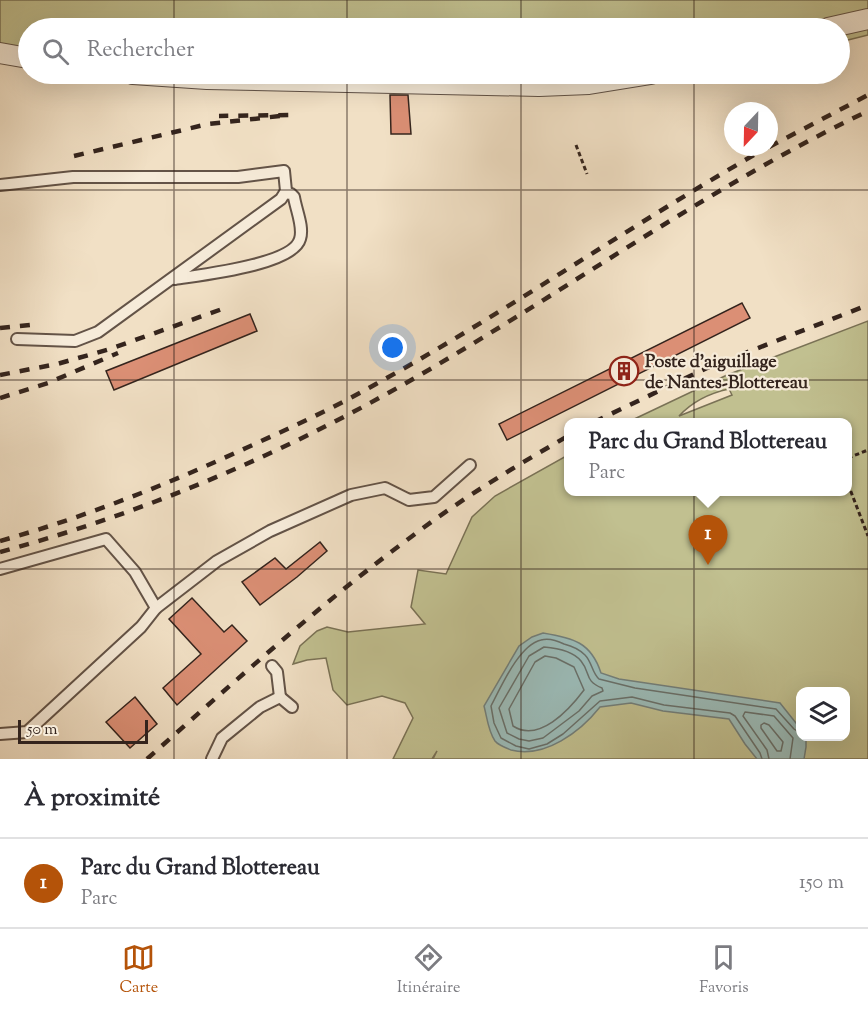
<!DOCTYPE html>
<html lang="fr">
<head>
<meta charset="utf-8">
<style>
	body { margin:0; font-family:"Sorts Mill Goudy",serif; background:#f7f7f7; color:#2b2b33 }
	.controls { position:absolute; right:18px; bottom:18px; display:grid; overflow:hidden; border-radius:12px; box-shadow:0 6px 24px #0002 }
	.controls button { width:54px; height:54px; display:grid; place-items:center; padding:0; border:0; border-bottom:2px solid #e1e1e2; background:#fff; color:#2b2b33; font:30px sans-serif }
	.compass { position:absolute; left:724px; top:102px; width:54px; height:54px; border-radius:50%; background:#fff; box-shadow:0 6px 24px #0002; rotate:202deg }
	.scale { position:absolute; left:18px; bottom:15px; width:130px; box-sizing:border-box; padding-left:6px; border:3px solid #34241d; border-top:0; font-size:16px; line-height:21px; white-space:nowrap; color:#34241d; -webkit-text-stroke:4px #f6ebd9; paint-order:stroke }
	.you { position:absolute; left:393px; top:348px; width:21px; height:21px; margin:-15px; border:4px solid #fff; border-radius:50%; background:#1a73e8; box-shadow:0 0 0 9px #1a73e833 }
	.badge { display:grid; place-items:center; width:39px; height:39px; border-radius:50%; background:#b45309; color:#fff; font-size:20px; font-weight:700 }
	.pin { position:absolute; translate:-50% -50px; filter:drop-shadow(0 2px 3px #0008) }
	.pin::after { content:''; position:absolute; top:32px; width:21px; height:18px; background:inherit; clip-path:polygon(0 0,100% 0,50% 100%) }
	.popup { position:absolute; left:564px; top:418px; width:288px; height:78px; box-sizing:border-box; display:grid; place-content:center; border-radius:12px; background:#fff; filter:drop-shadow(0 2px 4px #0005); font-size:20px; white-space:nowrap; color:#7c7c81 }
	.popup b { font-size:22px; color:#2b2b33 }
	.popup::after { content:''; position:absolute; left:50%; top:100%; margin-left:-12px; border:12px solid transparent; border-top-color:#fff }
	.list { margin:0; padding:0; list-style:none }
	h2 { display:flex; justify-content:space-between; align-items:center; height:78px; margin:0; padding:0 24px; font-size:26px }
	h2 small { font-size:20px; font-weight:400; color:#7c7c81 }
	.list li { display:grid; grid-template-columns:39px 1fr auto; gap:18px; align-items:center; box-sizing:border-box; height:90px; padding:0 24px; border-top:2px solid #e1e1e2 }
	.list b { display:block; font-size:22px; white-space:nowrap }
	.list p { margin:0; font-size:20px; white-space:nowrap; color:#7c7c81 }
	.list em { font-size:20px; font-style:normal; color:#7c7c81 }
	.icon { flex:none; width:33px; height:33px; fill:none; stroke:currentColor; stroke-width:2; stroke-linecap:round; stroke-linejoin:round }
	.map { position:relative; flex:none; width:868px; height:759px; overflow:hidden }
	.search { position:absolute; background:#fff; box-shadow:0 6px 24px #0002; left:18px; right:18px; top:18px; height:66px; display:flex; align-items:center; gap:15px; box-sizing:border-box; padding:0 21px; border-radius:33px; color:#7c7c81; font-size:22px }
	.sheet { height:168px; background:#fff }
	nav { display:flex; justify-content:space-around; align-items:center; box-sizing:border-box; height:84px; border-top:2px solid #e1e1e2; background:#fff; font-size:16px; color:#7c7c81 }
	nav a { display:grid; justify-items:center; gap:3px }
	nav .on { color:#b45309 }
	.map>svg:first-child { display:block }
	.green { fill:#c1c090; stroke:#7a7256; stroke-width:1.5; fill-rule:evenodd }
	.water { fill:#9bbcb9; stroke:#727f7b; stroke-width:1.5 }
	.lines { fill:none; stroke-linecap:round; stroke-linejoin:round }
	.shore { stroke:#68706b; stroke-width:1.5 }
	.building { fill:#db8f75; stroke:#34241d; stroke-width:1.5 }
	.lane-casing { stroke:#635347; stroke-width:14 }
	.street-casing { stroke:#635347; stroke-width:22 }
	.path { stroke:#34241d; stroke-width:3; stroke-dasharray:4.5 3; stroke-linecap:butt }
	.lane { stroke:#f6ebd9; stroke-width:10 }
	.street { stroke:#f6ebd9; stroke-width:20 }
	.rail { stroke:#34241d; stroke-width:4.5; stroke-dasharray:10 10; stroke-linecap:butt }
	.grid { fill:none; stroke:#34241d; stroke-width:1.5; stroke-opacity:0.55 }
	.labels { text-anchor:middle; stroke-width:4.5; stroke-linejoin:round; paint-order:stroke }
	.poi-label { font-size:18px; font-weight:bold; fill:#34241d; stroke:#f6ebd9; text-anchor:start }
</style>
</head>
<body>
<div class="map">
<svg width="868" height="759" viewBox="0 0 868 759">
	<rect width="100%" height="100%" fill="#f1e0c5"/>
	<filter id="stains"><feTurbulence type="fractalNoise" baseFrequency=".00333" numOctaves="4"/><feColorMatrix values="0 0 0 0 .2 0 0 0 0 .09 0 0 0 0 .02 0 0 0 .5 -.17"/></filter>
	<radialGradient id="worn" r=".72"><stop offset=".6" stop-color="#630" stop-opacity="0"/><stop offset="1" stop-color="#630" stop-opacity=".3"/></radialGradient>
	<g class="green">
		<path d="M0,0h868v35l-28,7v-14h-812v38l-28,-4z"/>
		<path d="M868,321v438h-435l4,-8 -5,8h-39l20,-41 -8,-15 -23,-7 -35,9 -14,-15 -7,-32 -19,2 -14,4 7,-18 17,-15 10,-4 21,5 77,-8 -14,-17 7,-37 28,4 26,-57 23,-21 73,-41v37h280v-70h-220l99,-47zM729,389l3,6 -53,21c14,-15 31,-23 50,-27zM800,692h46v44h-46z"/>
	</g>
	<path class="water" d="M543,633c30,5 48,9 58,40l18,6 161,24 20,25v8l6,1v10l-2,12h-47l-12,-15 -16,-25 -66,-8 -32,-8 -31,4c-19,24 -55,52 -89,43 -5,-2 -13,-5 -16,-9 -7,-10 -8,-24 -11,-35l35,-60 13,-9z"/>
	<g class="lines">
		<g class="shore">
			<path d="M544,647c12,1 29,4 37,14 10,12 3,20 21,27l1,3 -11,5 -13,15 -36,27 -14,3 -10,-2 -12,-6 -8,-25 30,-52z"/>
			<path d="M545,656l11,2 18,9 10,23c-15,20 -45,53 -71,36l-4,-17 26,-47z"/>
			<path d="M764,723l5,2 14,17 -2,9h-4l-16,-23v-3z"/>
			<path d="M762,759l-2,-6 -25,-37 -5,-3 -66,-8 -32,-8 -32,4 -37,33 -16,10 -18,5 -13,-3 -15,-8 -7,-15 -3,-17c10,-19 28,-61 50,-66 7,-2 17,1 23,4 8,2 15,5 21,11 7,7 7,18 14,24l36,9 141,21 18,20 6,4"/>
			<path d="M769,759l-2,-9 -24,-34 2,-4 29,4 19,22 -3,21"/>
		</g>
	</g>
	<g class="building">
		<path d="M390,95h18l3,39h-20z"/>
		<path d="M742,303l8,15 -243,122 -8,-16z"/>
		<path d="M250,314l7,17 -143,59 -8,-19z"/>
		<path d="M320,542l7,9 -30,26 -37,28 -18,-23 33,-24 11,11z"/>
		<path d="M192,598l32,34 8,-7 15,16 -70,64 -14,-17 38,-34 -32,-35z"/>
		<path d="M135,697l22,27 -27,24 -24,-26z"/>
	</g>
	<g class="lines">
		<g class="lane-casing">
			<g id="lane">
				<path d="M0,185l73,-8h165l46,-6 2,20 -5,8 -183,133 -23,9 -58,-2"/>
				<path d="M175,279c25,-4 118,-14 125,-40 4,-12 -4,-29 -6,-42l-3,-3 -6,-1"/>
				<path d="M0,569l106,-30 29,33 21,36 -15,19 -114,105 -27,2"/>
				<path d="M156,608l61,-47 53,-30 81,-36 34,-7 24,12 25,-3 36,-32"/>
				<path d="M272,666l5,6 3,25"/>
				<path d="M212,759l10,-21 38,-31 20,-10 12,10"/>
			</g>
		</g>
		<g class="street-casing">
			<g id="street">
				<path d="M828,28l40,-9"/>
				<path d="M0,53l28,5"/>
				<path d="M133,74l74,5 332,7 50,-2 62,-10"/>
			</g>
		</g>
		<g class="path">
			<path d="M576,145l11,29"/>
			<path d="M848,458l20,-8"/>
			<path d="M848,484l20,52"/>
		</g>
		<use href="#lane" class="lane"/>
		<use href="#street" class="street"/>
		<g class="rail">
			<path d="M769,147l99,-52"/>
			<path d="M74,156l134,-32 81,-9 -70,1"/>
			<path d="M0,328l39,-4"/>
			<path d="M0,375l57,-11 53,-15 115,-41"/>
			<path d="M0,398l48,-15 70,-30"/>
			<path d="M594,422l113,-54 161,-63"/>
			<path d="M0,541c85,-24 166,-56 246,-93 44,-20 88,-40 130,-64 134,-74 259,-162 392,-237"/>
			<path d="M0,552c133,-36 261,-89 381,-155 165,-91 317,-205 487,-286"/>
			<path d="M147,759c86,-76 172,-154 264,-222 50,-38 103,-70 157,-101"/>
		</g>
	</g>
	<path class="grid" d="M174,0v28M347,0v28M521,0v28M694,0v28M174,74v685M347,74v685M521,74v685M694,74v685M0,190h868M0,380h868M0,569h868"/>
	<defs>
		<g id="building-ring" transform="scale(1.5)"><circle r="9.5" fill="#f6ebd9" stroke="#8f2418" stroke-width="1.5"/><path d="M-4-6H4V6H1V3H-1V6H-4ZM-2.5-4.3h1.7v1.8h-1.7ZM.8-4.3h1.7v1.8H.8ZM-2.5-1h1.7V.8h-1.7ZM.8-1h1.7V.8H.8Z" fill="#8f2418"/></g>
	</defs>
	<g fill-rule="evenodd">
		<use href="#building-ring" x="624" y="371"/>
	</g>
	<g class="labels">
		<g class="poi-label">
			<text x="645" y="367">Poste d’aiguillage<tspan x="645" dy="21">de Nantes-Blottereau</tspan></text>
		</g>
	</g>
	<rect width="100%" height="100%" filter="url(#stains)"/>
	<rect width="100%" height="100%" fill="url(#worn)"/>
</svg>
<div class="controls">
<button><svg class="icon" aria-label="layers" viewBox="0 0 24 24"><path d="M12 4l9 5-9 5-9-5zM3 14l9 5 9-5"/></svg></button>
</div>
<svg class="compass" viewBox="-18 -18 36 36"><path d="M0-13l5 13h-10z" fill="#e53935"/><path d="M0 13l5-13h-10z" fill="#7c7c81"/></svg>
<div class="scale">50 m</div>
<div class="you"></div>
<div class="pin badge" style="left:708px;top:565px">1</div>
<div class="popup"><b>Parc du Grand Blottereau</b>Parc</div>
<div class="search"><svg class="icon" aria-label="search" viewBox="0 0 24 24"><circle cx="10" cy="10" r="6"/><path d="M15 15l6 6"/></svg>Rechercher</div>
</div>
<section class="sheet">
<h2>À proximité<small></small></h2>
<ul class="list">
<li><span class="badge">1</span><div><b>Parc du Grand Blottereau</b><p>Parc</p></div><em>150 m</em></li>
</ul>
</section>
<nav>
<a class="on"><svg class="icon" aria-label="map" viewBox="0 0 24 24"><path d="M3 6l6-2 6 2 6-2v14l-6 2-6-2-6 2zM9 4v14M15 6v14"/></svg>Carte</a>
<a><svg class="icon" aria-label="directions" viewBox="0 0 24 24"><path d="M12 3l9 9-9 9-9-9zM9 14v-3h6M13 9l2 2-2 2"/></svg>Itinéraire</a>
<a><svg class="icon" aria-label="saved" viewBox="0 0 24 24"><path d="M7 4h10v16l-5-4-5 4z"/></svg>Favoris</a>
</nav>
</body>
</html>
